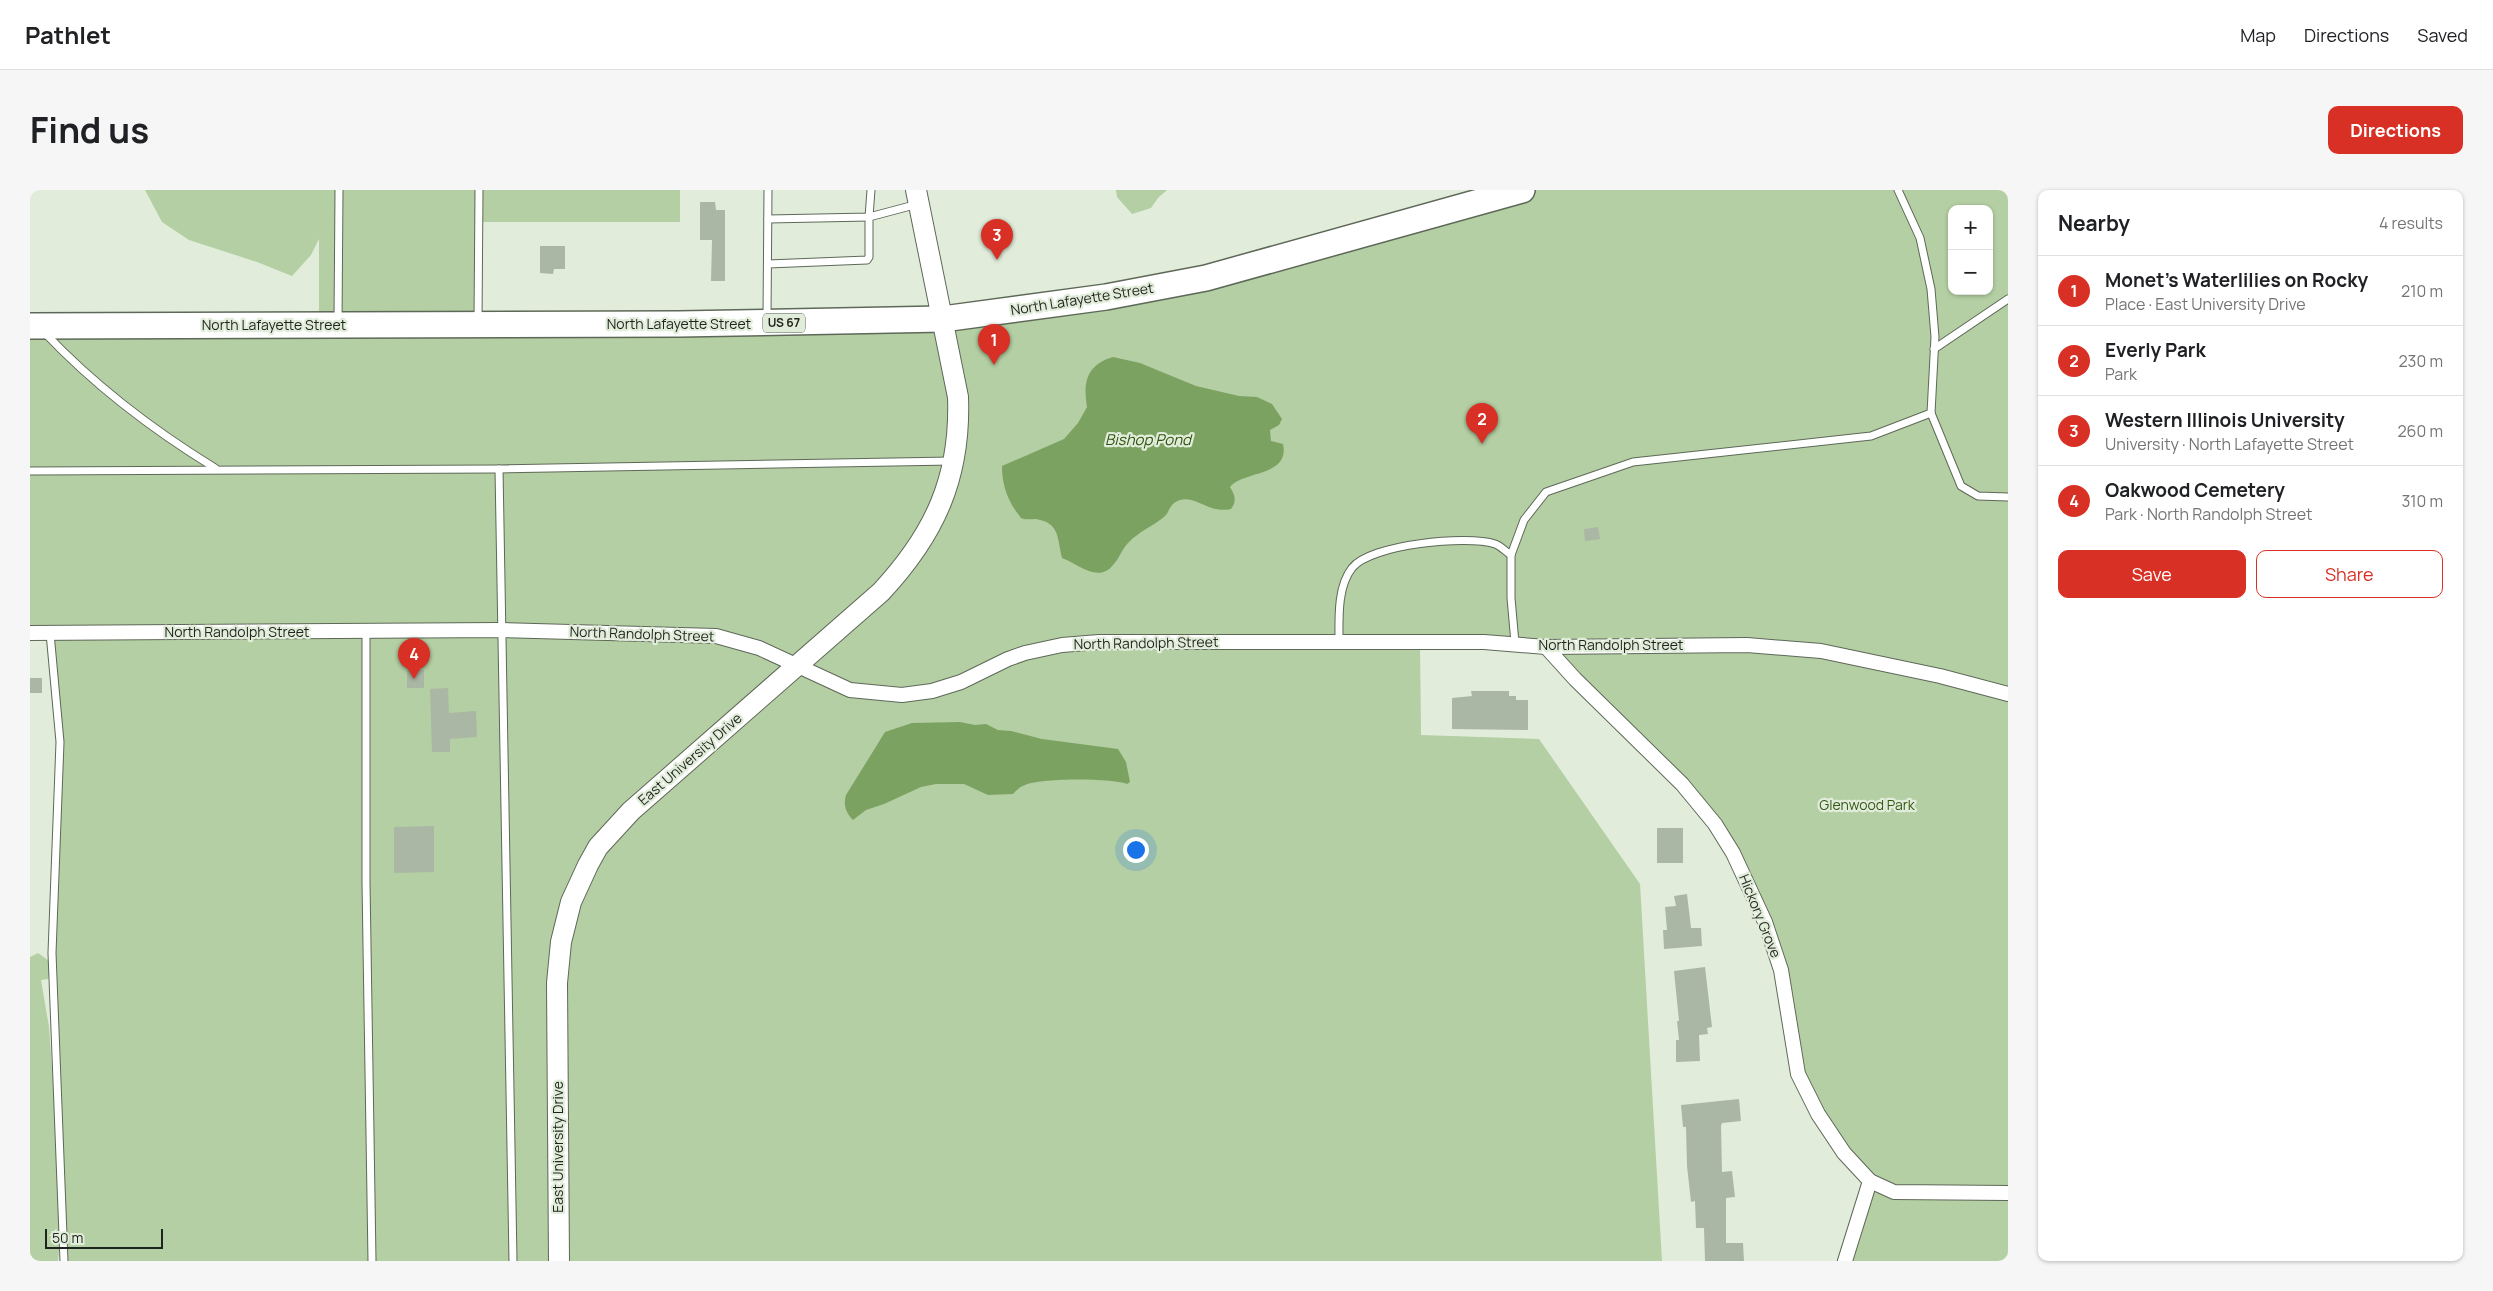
<!DOCTYPE html>
<html lang="en">
<head>
<meta charset="utf-8">
<style>
	body { margin:0; font-family:Manrope,sans-serif; background:#f6f6f6; color:#202124 }
	.controls { position:absolute; right:15px; top:15px; display:grid; overflow:hidden; border-radius:10px; box-shadow:0 1px 4px #0004 }
	.controls button { width:45px; height:45px; display:grid; place-items:center; padding:0; border:0; border-bottom:1px solid #e0e0e0; background:#fff; color:#202124; font:25px sans-serif }
	.scale { position:absolute; left:15px; bottom:12px; width:118px; box-sizing:border-box; padding-left:5px; border:2px solid #1f231d; border-top:0; font-size:14px; line-height:18px; white-space:nowrap; color:#1f231d; -webkit-text-stroke:4px #e1edda; paint-order:stroke }
	.you { position:absolute; left:1105px; top:659px; width:18px; height:18px; margin:-12px; border:4px solid #fff; border-radius:50%; background:#1a73e8; box-shadow:0 0 0 8px #1a73e833 }
	.badge { display:grid; place-items:center; width:32px; height:32px; border-radius:50%; background:#d93025; color:#fff; font-size:16px; font-weight:700 }
	.pin { position:absolute; translate:-50% -41px; filter:drop-shadow(0 1px 2px #0008) }
	.pin::after { content:''; position:absolute; top:26px; width:18px; height:15px; background:inherit; clip-path:polygon(0 0,100% 0,50% 100%) }
	.list { margin:0; padding:0; list-style:none }
	h2 { display:flex; justify-content:space-between; align-items:center; height:65px; margin:0; padding:0 20px; font-size:21px }
	h2 small { font-size:16px; font-weight:400; color:#757577 }
	.list li { display:grid; grid-template-columns:32px 1fr auto; gap:15px; align-items:center; box-sizing:border-box; height:70px; padding:0 20px; border-top:1px solid #e0e0e0 }
	.list b { display:block; font-size:19px; white-space:nowrap }
	.list p { margin:0; font-size:16px; white-space:nowrap; color:#757577 }
	.list em { font-size:16px; font-style:normal; color:#757577 }
	.actions { display:flex; gap:10px; padding:15px 20px }
	.actions a { flex:1; padding:11px 0; border:1px solid #d93025; border-radius:10px; text-align:center; font-size:18px; color:#d93025 }
	.actions .main { background:#d93025; color:#fff }
	.map { position:relative; flex:none; width:1978px; height:1071px; overflow:hidden; border-radius:10px }
	header { display:flex; align-items:center; gap:30px; box-sizing:border-box; height:70px; padding:0 25px; background:#fff; border-bottom:1px solid #e0e0e0 }
	header strong { font-size:24px }
	nav { display:flex; gap:28px; margin-inline-start:auto; font-size:18px }
	.intro { display:flex; align-items:center; justify-content:space-between; box-sizing:border-box; height:120px; padding:0 30px }
	h1 { margin:0; font-size:35px }
	.button { padding:12px 22px; border-radius:10px; background:#d93025; color:#fff; font-size:18px; font-weight:700 }
	main { display:flex; gap:30px; padding:0 30px }
	aside { flex:1; background:#fff; border-radius:10px; box-shadow:0 1px 4px #0004 }
	.map>svg:first-child { display:block }
	.green { fill:#b4cfa3; fill-rule:evenodd }
	.water { fill:#7ca261 }
	.building { fill:#abb7a5 }
	.lines { fill:none; stroke-linecap:round; stroke-linejoin:round }
	.lane-casing { stroke:#5e6858; stroke-width:9 }
	.street-casing { stroke:#5e6858; stroke-width:16 }
	.secondary-casing { stroke:#5e6858; stroke-width:22 }
	.highway-casing { stroke:#5e6858; stroke-width:28 }
	.lane { stroke:#fff; stroke-width:7 }
	.street { stroke:#fff; stroke-width:14 }
	.secondary { stroke:#fff; stroke-width:20 }
	.highway { stroke:#fff; stroke-width:25 }
	.labels { text-anchor:middle; stroke-width:4.5; stroke-linejoin:round; paint-order:stroke }
	.shield { fill:#e1edda; stroke:#596056; stroke-width:1 }
	.shield-label { font-size:12px; font-weight:bold; fill:#1f231d }
	.street-label { font-size:14px; fill:#1f231d; stroke:#e1edda }
	.park-label { font-size:14px; fill:#355915; stroke:#e1edda }
	.water-label { font-size:15px; font-style:italic; fill:#30530e; stroke:#e1edda }
</style>
</head>
<body>
<header>
<strong>Pathlet</strong>
<nav><a>Map</a><a>Directions</a><a>Saved</a></nav>
</header>
<div class="intro"><h1>Find us</h1><a class="button">Directions</a></div>
<main>
<div class="map">
<svg width="1978" height="1071" viewBox="0 0 1978 1071">
	<rect width="100%" height="100%" fill="#e1edda"/>
	<g class="green">
		<path d="M115,0h535v32h-201l-1,102 551,-15 496,-119h483v1071h-163l24,-80 -71,-107 -17,-104 -66,-146 -169,-177 -126,-4 1,92 118,4 101,145 22,377h-1598l-2,-41 -4,41h-28v-304l8,-4 14,10 8,-221 -10,-109h-20v-307l289,-1v-86l-8,16 -19,21 -35,-14 -68,-22 -27,-18zM1922,19h37v82h-37zM22,778l8,211 -11,-152 -8,-47 7,-1z"/>
		<path d="M1086,0h51l-9,8 -7,10 -19,6 -15,-17z"/>
	</g>
	<g class="water">
		<path d="M1083,167l27,6 56,23 43,10 18,1 15,7 10,15 -3,6 -9,5 1,11 12,3c7,33 -39,26 -53,43 5,8 7,14 1,22 -23,5 -34,-14 -51,-9 -11,4 -10,11 -15,16 -11,10 -26,15 -37,27 -6,6 -9,16 -15,22 -15,19 -36,-2 -51,-7 -5,-20 -2,-35 -26,-39 -6,0 -11,1 -15,-1 -13,-16 -19,-32 -19,-52l62,-27 14,-16 9,-16c-4,-24 -1,-42 26,-50z"/>
		<path d="M930,532l15,3 11,-1 12,6 13,1 31,8 76,10 8,13 4,20 -3,2c-18,-6 -84,-6 -102,1 -6,2 -8,5 -12,9l-25,1 -24,-11h-28l-15,3 -37,17 -18,6 -13,10c-7,-7 -10,-15 -7,-25l39,-63 27,-9z"/>
	</g>
	<g class="building">
		<path d="M670,12h15l1,8h9v71h-14l1,-41h-12z"/>
		<path d="M510,56h25v23h-11l-1,5 -13,-1z"/>
		<path d="M1568,337l2,12 -15,2 -1,-12z"/>
		<rect x="377" y="480" width="17" height="18"/>
		<rect x="0" y="488" width="12" height="15"/>
		<path d="M418,498l1,25 27,-2 1,26 -27,2v13h-18l-2,-63z"/>
		<path d="M1441,501h38v5h7v4h12v30l-76,-1v-31l20,-2z"/>
		<path d="M404,636v46l-40,1v-46z"/>
		<rect x="1627" y="638" width="26" height="35"/>
		<path d="M1657,704l4,34h10l1,18 -38,3 -1,-19h4l-2,-23 11,-1 -2,-10z"/>
		<path d="M1675,777l7,60 -5,1 1,6 -9,1 1,26 -24,1v-22h3l-2,-19h2l-5,-50z"/>
		<path d="M1709,909l2,22 -19,2 -1,3 1,46 10,-1 3,26 -9,1v45h17l1,18h-39l-1,-33h-8l-1,-27 -4,1 -4,-36 -1,-39h-3l-2,-22z"/>
	</g>
	<g class="lines">
		<g class="lane-casing">
			<g id="lane">
				<path d="M1868,0l22,48 11,51 4,48 -4,76 30,73 17,10 30,1"/>
				<path d="M738,29l101,-2 2,-27"/>
				<path d="M738,74l99,-4 2,-3v-40l49,-13"/>
				<path d="M737,128l1,-128"/>
				<path d="M308,132l1,-132"/>
				<path d="M448,132l1,-132"/>
				<path d="M14,142c50,53 109,98 171,136"/>
				<path d="M1904,159l74,-50"/>
				<path d="M469,279l14,792"/>
				<path d="M0,281l469,-2 453,-8"/>
				<path d="M336,441v251l6,379"/>
				<path d="M20,443l10,109 -8,211 12,308"/>
				<path d="M1309,452c0,-23 -2,-55 13,-74 18,-24 116,-33 143,-24 6,2 11,8 16,11"/>
				<path d="M1485,453l-4,-45v-43l13,-35 22,-28 87,-30 238,-26 60,-23"/>
			</g>
		</g>
		<g class="street-casing">
			<g id="street">
				<path d="M0,443l471,-3 215,6 43,12 91,42 52,5 30,-4 29,-9 47,-23 17,-6 37,-8 37,-3h385l62,5 201,-2 74,6 119,25 68,18"/>
				<path d="M1516,457l29,32 107,105 33,40 18,29 32,69 16,48 17,104 20,40 26,39 26,28 24,11 114,1"/>
				<path d="M1815,1071l25,-80"/>
			</g>
		</g>
		<g class="secondary-casing">
			<path id="secondary" d="M529,1071l-2,-278 4,-41 10,-40 17,-37 10,-18 33,-36 250,-219c54,-58 80,-115 77,-195l-42,-207"/>
		</g>
		<g class="highway-casing">
			<path id="highway" d="M0,136l649,-2 264,-5 163,-22 100,-19 316,-88"/>
		</g>
		<use href="#lane" class="lane"/>
		<use href="#street" class="street"/>
		<use href="#secondary" class="secondary"/>
		<use href="#highway" class="highway"/>
	</g>
	<g class="labels">
		<rect class="shield" x="733" y="123.5" width="42" height="19" rx="4"/>
		<g class="shield-label">
			<text x="754" y="137">US 67</text>
		</g>
		<g class="street-label">
			<text transform="translate(1052 109) rotate(-9)" y="5">North Lafayette Street</text>
			<text x="649" y="139">North Lafayette Street</text>
			<text x="244" y="140">North Lafayette Street</text>
			<text x="207" y="447">North Randolph Street</text>
			<text transform="translate(612 444) rotate(2)" y="5">North Randolph Street</text>
			<text transform="translate(1116 453) rotate(-1)" y="5">North Randolph Street</text>
			<text x="1581" y="460">North Randolph Street</text>
			<text transform="translate(660 569) rotate(-41)" y="5">East University Drive</text>
			<text transform="translate(1730 726) rotate(68)" y="5">Hickory Grove</text>
			<text transform="translate(528 957) rotate(-90)" y="5">East University Drive</text>
		</g>
		<g class="park-label">
			<text x="1837" y="620">Glenwood Park</text>
		</g>
		<g class="water-label">
			<text x="1118" y="255">Bishop Pond</text>
		</g>
	</g>
</svg>
<div class="controls">
<button>+</button>
<button>−</button>
</div>
<div class="scale">50 m</div>
<div class="you"></div>
<div class="pin badge" style="left:964px;top:175px">1</div>
<div class="pin badge" style="left:1452px;top:254px">2</div>
<div class="pin badge" style="left:967px;top:70px">3</div>
<div class="pin badge" style="left:384px;top:489px">4</div>
</div>
<aside>
<h2>Nearby<small>4 results</small></h2>
<ul class="list">
<li><span class="badge">1</span><div><b>Monet's Waterlilies on Rocky</b><p>Place · East University Drive</p></div><em>210 m</em></li>
<li><span class="badge">2</span><div><b>Everly Park</b><p>Park</p></div><em>230 m</em></li>
<li><span class="badge">3</span><div><b>Western Illinois University</b><p>University · North Lafayette Street</p></div><em>260 m</em></li>
<li><span class="badge">4</span><div><b>Oakwood Cemetery</b><p>Park · North Randolph Street</p></div><em>310 m</em></li>
</ul>
<div class="actions"><a class="main">Save</a><a>Share</a></div>
</aside>
</main>
</body>
</html>
